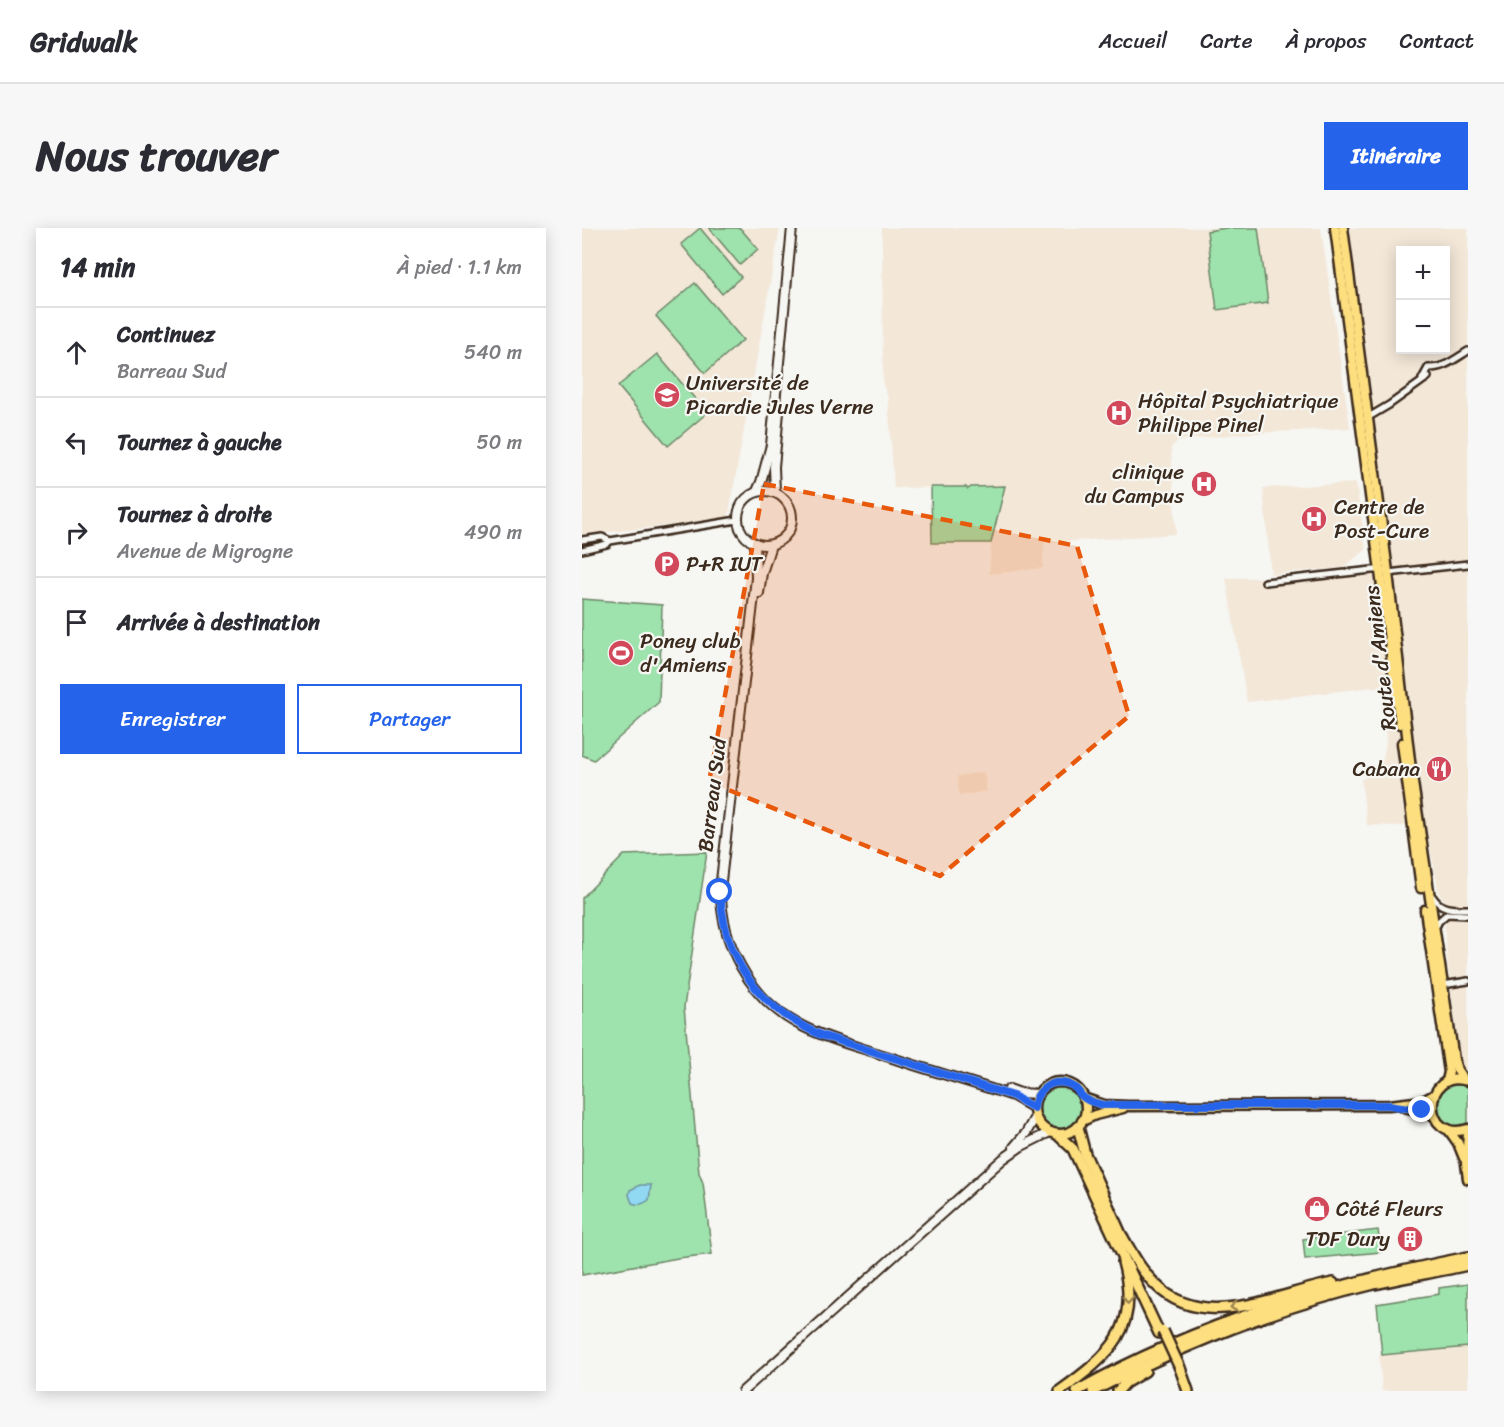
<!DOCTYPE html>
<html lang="fr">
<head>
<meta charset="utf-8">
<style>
	body { margin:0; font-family:Sriracha,sans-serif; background:#f7f7f7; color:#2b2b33 }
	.controls { position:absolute; right:18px; top:18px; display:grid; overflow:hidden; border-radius:0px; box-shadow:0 3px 15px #0003 }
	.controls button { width:54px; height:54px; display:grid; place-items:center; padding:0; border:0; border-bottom:2px solid #e1e1e2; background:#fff; color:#2b2b33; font:30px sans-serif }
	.stop { position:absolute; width:18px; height:18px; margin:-14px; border:4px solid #2563eb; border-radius:50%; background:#fff }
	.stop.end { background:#2563eb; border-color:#fff; box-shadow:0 2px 6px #0008 }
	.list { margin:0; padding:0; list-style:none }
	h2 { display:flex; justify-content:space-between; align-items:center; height:78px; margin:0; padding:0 24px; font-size:26px }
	h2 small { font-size:20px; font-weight:400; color:#7c7c81 }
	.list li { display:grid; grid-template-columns:39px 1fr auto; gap:18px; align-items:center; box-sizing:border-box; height:90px; padding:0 24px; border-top:2px solid #e1e1e2 }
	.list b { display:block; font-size:22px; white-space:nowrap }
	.list p { margin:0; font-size:20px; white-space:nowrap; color:#7c7c81 }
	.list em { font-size:20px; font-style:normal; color:#7c7c81 }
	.actions { display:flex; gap:12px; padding:18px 24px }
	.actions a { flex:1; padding:14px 0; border:2px solid #2563eb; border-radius:0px; text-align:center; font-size:21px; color:#2563eb }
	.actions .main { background:#2563eb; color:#fff }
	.icon { flex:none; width:33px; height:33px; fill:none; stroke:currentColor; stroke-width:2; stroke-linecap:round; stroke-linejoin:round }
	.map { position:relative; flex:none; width:886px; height:1163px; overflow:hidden; border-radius:0px }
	header { display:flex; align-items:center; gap:36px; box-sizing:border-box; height:84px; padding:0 30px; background:#fff; border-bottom:2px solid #e1e1e2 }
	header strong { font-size:28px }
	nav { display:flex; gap:33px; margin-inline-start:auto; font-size:21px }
	.intro { display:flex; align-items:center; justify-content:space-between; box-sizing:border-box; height:144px; padding:0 36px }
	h1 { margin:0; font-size:42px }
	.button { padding:15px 27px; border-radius:0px; background:#2563eb; color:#fff; font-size:21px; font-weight:700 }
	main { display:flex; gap:36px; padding:0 36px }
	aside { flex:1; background:#fff; border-radius:0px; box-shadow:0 3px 15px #0003 }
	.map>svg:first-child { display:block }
	.built { fill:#f3e7d8; fill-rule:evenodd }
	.green { fill:#9ee2ad; stroke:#6c8666; stroke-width:1.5 }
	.water { fill:#91d8f2; stroke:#6f929d; stroke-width:1.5 }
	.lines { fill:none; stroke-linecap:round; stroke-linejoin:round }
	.minor-casing { stroke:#3b2a1e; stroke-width:10 }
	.secondary-casing { stroke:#3b2a1e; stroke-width:12 }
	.primary-casing { stroke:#3b2a1e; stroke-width:13 }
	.motorway-casing { stroke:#3b2a1e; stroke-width:14 }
	.minor { stroke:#f6f6f2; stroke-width:5 }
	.secondary { stroke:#f6f6f2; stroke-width:8 }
	.primary { stroke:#fddf80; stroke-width:8 }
	.motorway { stroke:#fddf80; stroke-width:9 }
	.motorway-bridge-casing { stroke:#3b2a1e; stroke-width:14; stroke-linecap:butt }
	.motorway-bridge { stroke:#fddf80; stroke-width:9 }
	.oneway { stroke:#9c844f }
	.route { stroke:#2563eb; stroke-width:8 }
	.marked { fill:#e8590c; fill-opacity:0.2; stroke:#e8590c; stroke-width:4.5; stroke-dasharray:12 8; stroke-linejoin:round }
	.labels { text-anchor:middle; stroke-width:4.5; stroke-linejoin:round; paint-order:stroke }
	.poi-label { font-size:21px; fill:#3b2a1e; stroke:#f6f6f2; text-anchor:start }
	.street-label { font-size:21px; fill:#3b2a1e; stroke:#f6f6f2 }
</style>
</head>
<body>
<header>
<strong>Gridwalk</strong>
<nav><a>Accueil</a><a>Carte</a><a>À propos</a><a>Contact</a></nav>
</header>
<div class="intro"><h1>Nous trouver</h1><a class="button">Itinéraire</a></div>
<main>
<aside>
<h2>14 min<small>À pied · 1.1 km</small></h2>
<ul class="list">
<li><svg class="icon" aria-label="ahead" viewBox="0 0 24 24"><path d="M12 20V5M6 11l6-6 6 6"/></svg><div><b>Continuez</b><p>Barreau Sud</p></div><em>540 m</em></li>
<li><svg class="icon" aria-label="left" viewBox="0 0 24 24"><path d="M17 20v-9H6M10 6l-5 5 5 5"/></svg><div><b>Tournez à gauche</b></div><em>50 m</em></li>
<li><svg class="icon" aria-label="right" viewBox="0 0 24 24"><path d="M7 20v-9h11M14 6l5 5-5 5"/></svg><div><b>Tournez à droite</b><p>Avenue de Migrogne</p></div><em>490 m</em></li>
<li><svg class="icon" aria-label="arrive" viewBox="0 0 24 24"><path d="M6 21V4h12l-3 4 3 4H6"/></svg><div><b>Arrivée à destination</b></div></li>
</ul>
<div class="actions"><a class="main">Enregistrer</a><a>Partager</a></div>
</aside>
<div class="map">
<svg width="886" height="1163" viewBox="0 0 886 1163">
	<rect width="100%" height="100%" fill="#f6f6f2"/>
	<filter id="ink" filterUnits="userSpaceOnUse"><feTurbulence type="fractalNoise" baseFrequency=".0167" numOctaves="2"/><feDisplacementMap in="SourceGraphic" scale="12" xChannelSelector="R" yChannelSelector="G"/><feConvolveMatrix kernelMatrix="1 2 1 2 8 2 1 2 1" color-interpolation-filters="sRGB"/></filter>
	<g filter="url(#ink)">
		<g class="built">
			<path d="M0,0h198l-52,291 -146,16z"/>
			<path d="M300,0h439l29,200 -112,6 -59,7 -8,6 5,87 -132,9 -1,25 -54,6 2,-31 14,-57 -34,1 -4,2 -2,-2 -71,1 -6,-90 -5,-14z"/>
			<path d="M761,0h125v840l-4,1 -4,-10 -3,-17 -12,-104 -1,-38 -5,-6 -14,-74 -23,6 -35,-1 -6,-45 20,-13 5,-24 -4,-57 -135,16 -21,-124h43l111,-14zM818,22h46v100h-46z"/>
			<path d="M774,255l10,67 -24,18 -71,6 -8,-86z"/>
			<path d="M402,544l3,19 -28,5 -2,-20z"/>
			<path d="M886,1117v46h-86l-3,-37z"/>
		</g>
		<g class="green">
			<path d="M118,0l41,49 -19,17 -41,-50z"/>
			<path d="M127,0h31l18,21 -18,16z"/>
			<path d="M644,0h32l10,75 -51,7 -10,-79z"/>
			<path d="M113,55l48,57 -38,33 -49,-57z"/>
			<path d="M75,126l50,59 -39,33 -50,-60z"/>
			<path d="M423,258l-14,57h-59l-1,-56h35l2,2 3,-2z"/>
			<path d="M0,371l80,6 -3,97 -65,58 -12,-5z"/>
			<path d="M125,624l-23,155 15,166 4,10 9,71 -34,4 -96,17v-377l42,-43z"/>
			<path d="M870,856l16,2v38c-30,11 -44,-25 -16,-40z"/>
			<circle cx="478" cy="881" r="21"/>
			<path d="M796,1002l3,22 -76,7 -2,-20z"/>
			<path d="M886,1056v63l-86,8 -5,-51 62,-10v-6z"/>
		</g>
		<path class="water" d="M58,957h11l-2,15c-6,4 -10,6 -17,3l-3,-8 1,-5z"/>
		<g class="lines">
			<g class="minor-casing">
				<g id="minor">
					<path d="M840,151l6,-11c15,1 27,-9 40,-17"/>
					<path d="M785,190l22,-13 39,-28"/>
					<path d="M0,312l20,-3 8,4"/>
					<path d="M0,322l25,-6 3,-3 127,-21"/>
					<path d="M683,354l107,-12h7l9,3 80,-9"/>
					<path d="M851,669c8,13 21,12 35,12"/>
					<path d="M855,697l2,-4 8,-7 21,1"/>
					<path d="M861,757l25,-4"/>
				</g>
			</g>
			<g class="secondary-casing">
				<g id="secondary">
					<circle cx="183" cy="290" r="27"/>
					<path d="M175,263l4,-9 10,-37 21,-217"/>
					<path d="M193,264l-1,-25 5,-55"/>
					<path d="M173,315l1,35 -35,303c-3,59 28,120 83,146 26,13 55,20 82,29 42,14 85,26 127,40l21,12"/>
					<path d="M177,365l3,-20 9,-28"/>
					<path d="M427,861l11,4 18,1"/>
					<path d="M432,919l12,-14 9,-16"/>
					<path d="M161,1163l260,-232 17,-12 30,-15"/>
				</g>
			</g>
			<g class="primary-casing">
				<g id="primary">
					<path d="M753,0l65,496"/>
					<path d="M761,0l44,336 24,205 43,291 3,10 7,10"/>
					<path d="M820,515l19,145"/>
					<path d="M843,682l24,162 -2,9"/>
					<path d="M886,853c-47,-14 -47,63 0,48"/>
					<circle cx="478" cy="880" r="26"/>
					<path d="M501,870l21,7 25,1 260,-1 34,-4 11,-6"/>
					<path d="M822,879l30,8"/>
					<path d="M500,893l13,-6 28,-7"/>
					<path d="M866,901l10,14 6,15"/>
					<path d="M886,905l-2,31 2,15"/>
				</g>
			</g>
			<g class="motorway-casing">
				<g id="motorway">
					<path d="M496,899l7,27 39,87"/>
					<path d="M475,906l16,15 86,184"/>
					<path d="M540,1008c10,17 19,35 34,49 48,48 121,9 177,-2"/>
					<path d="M598,1140l8,23"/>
					<path d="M478,1163c50,-36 81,-62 63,-129"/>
					<path d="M495,1163c122,-69 255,-107 391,-134"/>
					<path d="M511,1163c88,-45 180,-83 277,-106 32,-7 65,-13 98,-20"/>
					<path d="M536,1163l7,-8 20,-12"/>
				</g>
			</g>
			<use href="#minor" class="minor"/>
			<use href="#secondary" class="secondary"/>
			<use href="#primary" class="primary"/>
			<use href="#motorway" class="motorway"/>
			<g class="motorway-bridge-casing">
				<path id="motorway-bridge" d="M581,1103l17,37"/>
			</g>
			<use href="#motorway-bridge" class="motorway-bridge"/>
		</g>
		<defs><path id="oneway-chevron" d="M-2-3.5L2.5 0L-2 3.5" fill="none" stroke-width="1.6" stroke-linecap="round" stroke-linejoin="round" transform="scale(1.5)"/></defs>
		<g class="oneway">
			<use href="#oneway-chevron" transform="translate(546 1072) rotate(94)"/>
			<use href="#oneway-chevron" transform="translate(652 1079) rotate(172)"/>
		</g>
	</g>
	<g class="lines" filter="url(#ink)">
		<path class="route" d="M138,664c4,68 39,116 101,143l192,61 21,12c1,-17 17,-30 34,-24 7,2 10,7 14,12 5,6 15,7 22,9h285l33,5"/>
	</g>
	<path class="marked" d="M182,256l313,62 52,170 -189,160 -231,-94z"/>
	<defs>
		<g id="university-disc" transform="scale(1.35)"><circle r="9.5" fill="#d1495b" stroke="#f6f6f2"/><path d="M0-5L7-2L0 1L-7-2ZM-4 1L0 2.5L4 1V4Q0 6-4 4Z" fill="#fff"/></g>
		<g id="hospital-disc" transform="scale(1.35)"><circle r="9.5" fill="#d1495b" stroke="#f6f6f2"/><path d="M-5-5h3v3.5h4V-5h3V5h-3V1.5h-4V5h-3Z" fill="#fff"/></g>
		<g id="parking-disc" transform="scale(1.35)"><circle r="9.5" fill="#d1495b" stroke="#f6f6f2"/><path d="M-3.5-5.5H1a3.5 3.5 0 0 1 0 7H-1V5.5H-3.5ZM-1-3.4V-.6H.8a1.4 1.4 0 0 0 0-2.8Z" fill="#fff"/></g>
		<g id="stadium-disc" transform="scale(1.35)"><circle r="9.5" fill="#d1495b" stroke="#f6f6f2"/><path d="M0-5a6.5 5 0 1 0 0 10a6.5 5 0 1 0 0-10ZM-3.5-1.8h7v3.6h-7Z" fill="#fff"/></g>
		<g id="restaurant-disc" transform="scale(1.35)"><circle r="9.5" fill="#d1495b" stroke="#f6f6f2"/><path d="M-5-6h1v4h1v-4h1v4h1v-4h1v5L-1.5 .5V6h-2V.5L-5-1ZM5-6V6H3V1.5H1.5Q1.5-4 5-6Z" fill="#fff"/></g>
		<g id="shop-disc" transform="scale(1.35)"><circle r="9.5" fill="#d1495b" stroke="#f6f6f2"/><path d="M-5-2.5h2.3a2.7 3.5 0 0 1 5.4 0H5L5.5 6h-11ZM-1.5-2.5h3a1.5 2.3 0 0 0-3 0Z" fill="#fff"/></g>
		<g id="building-disc" transform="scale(1.35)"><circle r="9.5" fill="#d1495b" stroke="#f6f6f2"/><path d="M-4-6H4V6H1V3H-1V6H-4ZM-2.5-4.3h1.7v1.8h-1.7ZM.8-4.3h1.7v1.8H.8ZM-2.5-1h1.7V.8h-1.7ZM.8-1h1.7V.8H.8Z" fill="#fff"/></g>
	</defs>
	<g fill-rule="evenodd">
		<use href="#university-disc" x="85" y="167"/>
		<use href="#hospital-disc" x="537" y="185"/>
		<use href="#hospital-disc" x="622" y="256"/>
		<use href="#hospital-disc" x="732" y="291"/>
		<use href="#parking-disc" x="85" y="336"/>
		<use href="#stadium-disc" x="39" y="425"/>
		<use href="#restaurant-disc" x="857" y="541"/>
		<use href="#shop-disc" x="735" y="981"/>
		<use href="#building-disc" x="828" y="1011"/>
	</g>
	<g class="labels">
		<g class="poi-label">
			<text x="104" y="162">Université de<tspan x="104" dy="24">Picardie Jules Verne</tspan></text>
			<text x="556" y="180">Hôpital Psychiatrique<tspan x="556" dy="24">Philippe Pinel</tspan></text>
			<text x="602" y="251" text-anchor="end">clinique<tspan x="602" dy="24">du Campus</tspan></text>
			<text x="752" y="286">Centre de<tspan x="752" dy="24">Post-Cure</tspan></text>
			<text x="104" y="343">P+R IUT</text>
			<text x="58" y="420">Poney club<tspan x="58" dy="24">d'Amiens</tspan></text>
			<text x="838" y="548" text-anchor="end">Cabana</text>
			<text x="754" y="988">Côté Fleurs</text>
			<text x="808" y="1018" text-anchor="end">TDF Dury</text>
		</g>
		<g class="street-label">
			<text transform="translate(798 430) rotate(-97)" y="7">Route d'Amiens</text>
			<text transform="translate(130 567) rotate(-83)" y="7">Barreau Sud</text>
		</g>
	</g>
</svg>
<div class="controls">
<button>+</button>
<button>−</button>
</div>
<div class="stop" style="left:138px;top:664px"></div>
<div class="stop end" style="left:840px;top:882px"></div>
</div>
</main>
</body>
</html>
